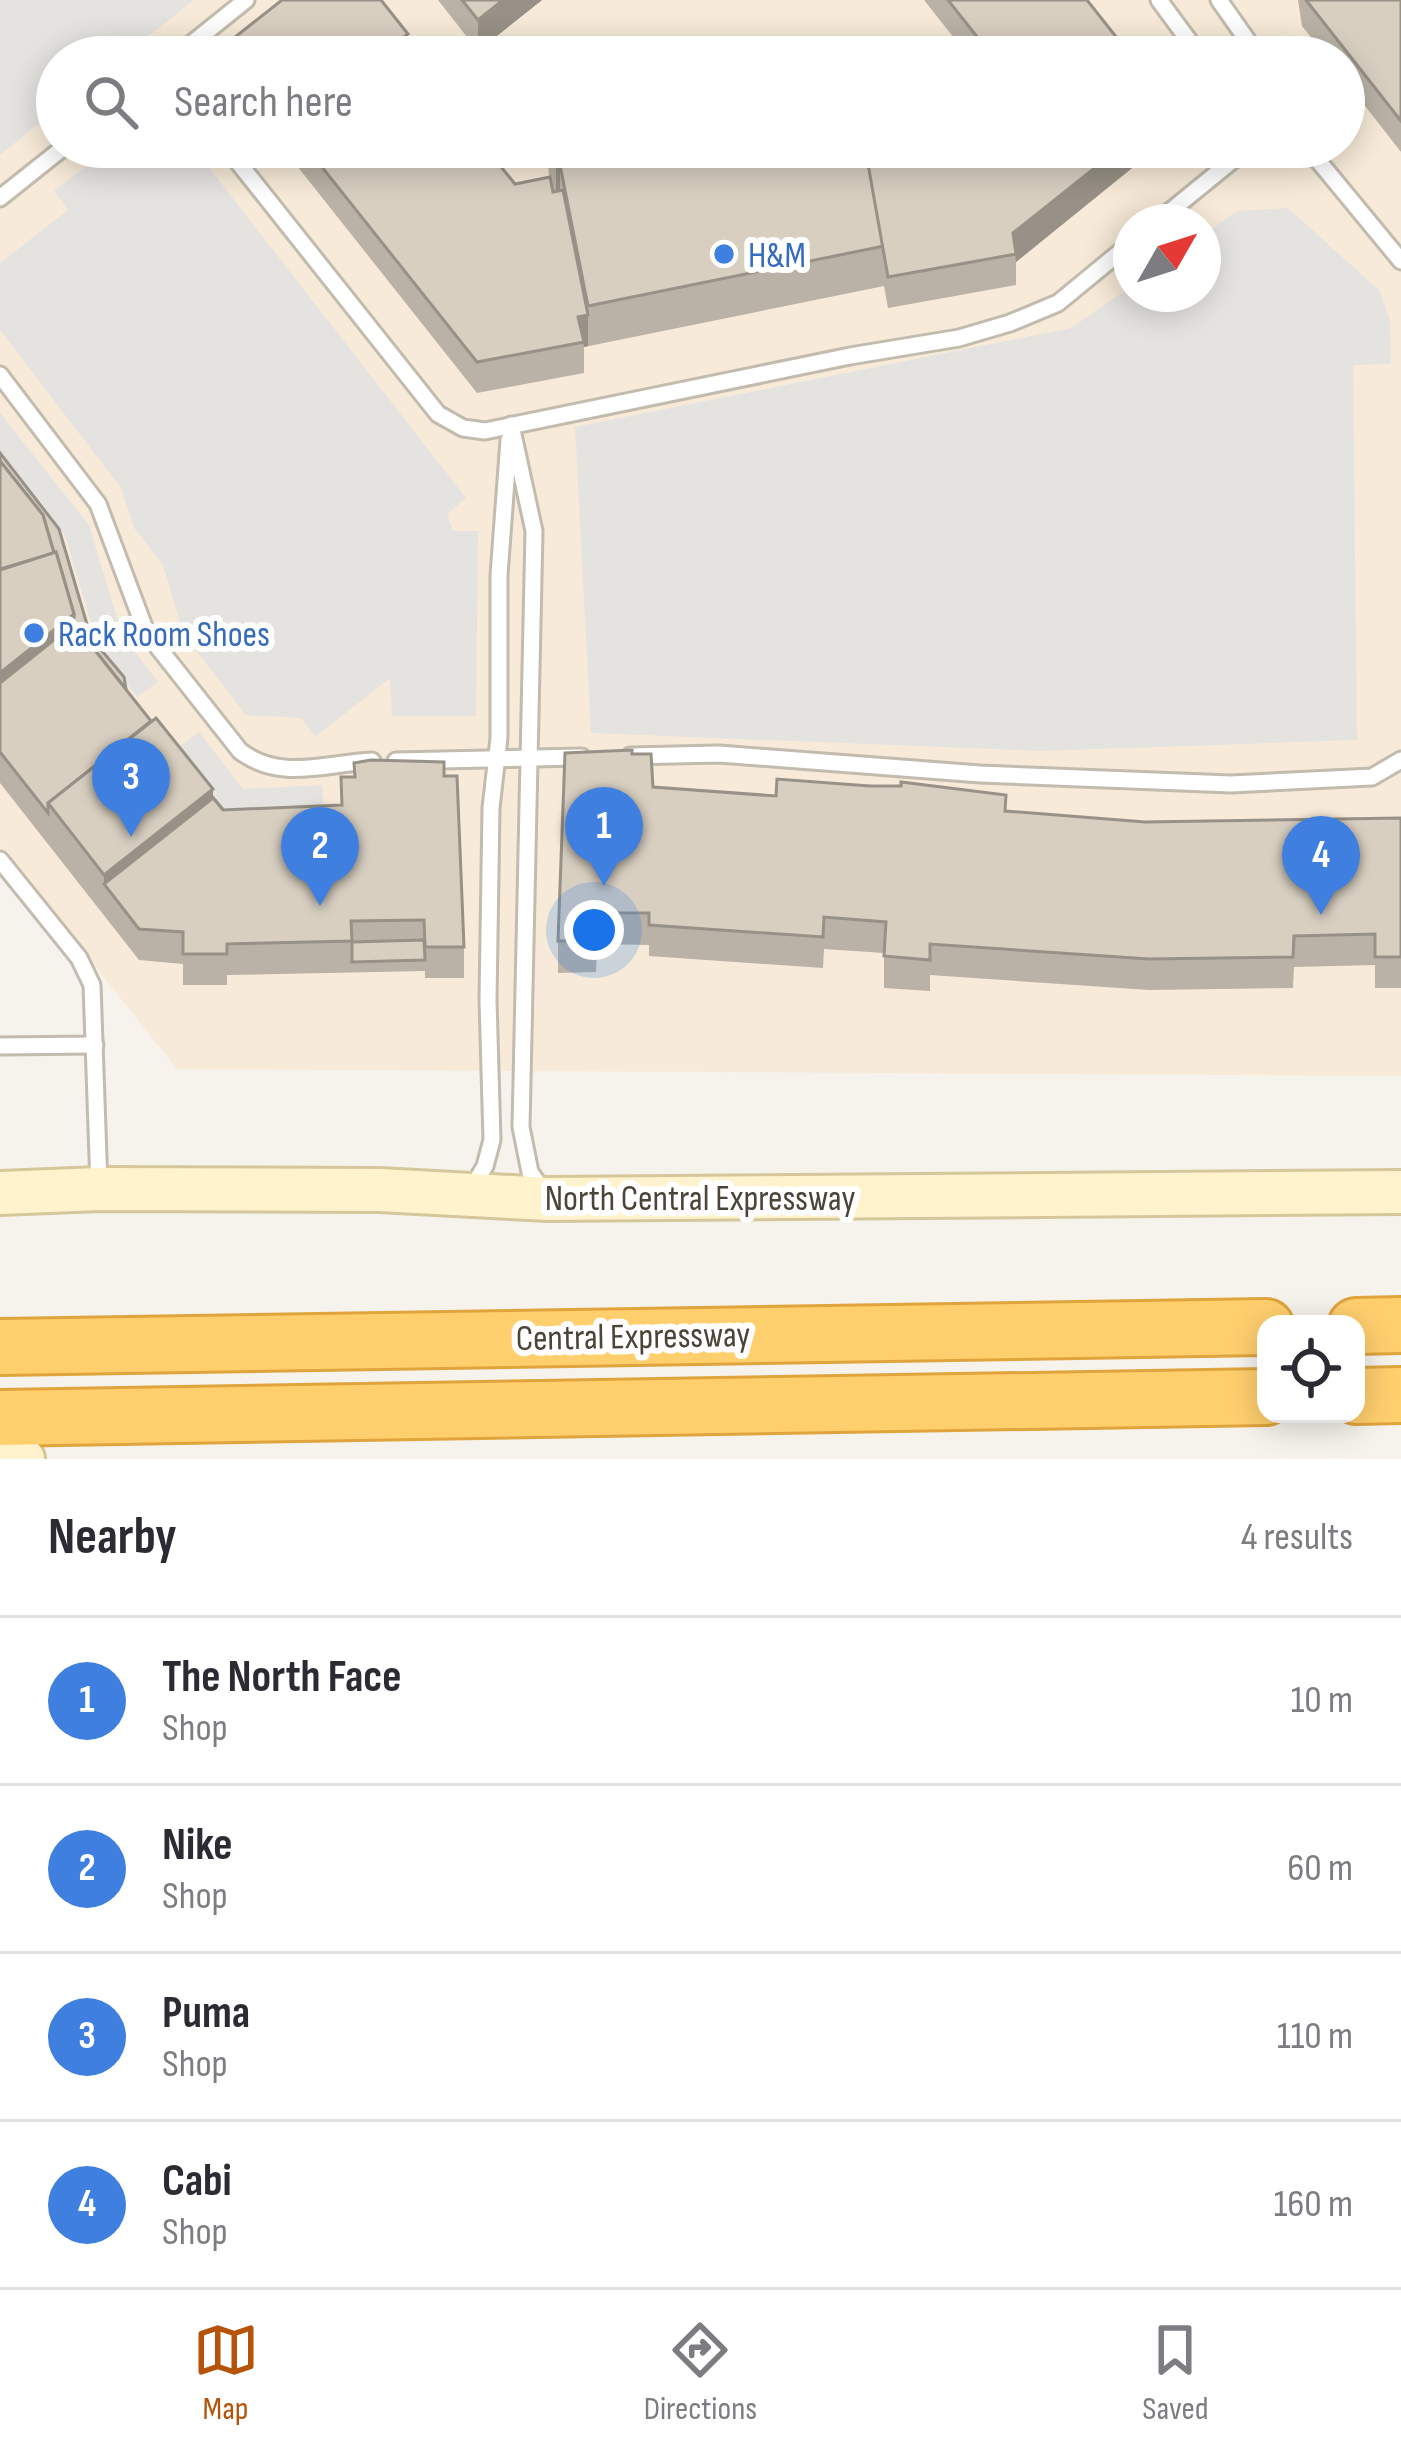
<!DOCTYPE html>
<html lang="en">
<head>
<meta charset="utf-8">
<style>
	body { margin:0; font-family:"Sofia Sans Condensed",sans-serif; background:#f2f2f3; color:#2b2b33 }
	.controls { position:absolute; right:36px; bottom:36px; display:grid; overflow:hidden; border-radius:24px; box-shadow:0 6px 30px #0003 }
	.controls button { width:108px; height:108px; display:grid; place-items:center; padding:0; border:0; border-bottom:3px solid #e1e1e2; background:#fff; color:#2b2b33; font:60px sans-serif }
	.compass { position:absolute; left:1113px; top:204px; width:108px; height:108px; border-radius:50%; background:#fff; box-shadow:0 6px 30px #0003; rotate:51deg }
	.you { position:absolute; left:594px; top:930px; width:42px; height:42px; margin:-30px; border:9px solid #fff; border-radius:50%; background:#1a73e8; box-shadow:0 0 0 18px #1a73e833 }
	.badge { display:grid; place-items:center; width:78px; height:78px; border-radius:50%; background:#b45309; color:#fff; font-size:39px; font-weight:700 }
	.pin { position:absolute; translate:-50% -99px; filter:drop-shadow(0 3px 6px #0008) }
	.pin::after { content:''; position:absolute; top:63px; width:42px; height:36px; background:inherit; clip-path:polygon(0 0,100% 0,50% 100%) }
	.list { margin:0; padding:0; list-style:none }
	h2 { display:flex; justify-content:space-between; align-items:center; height:156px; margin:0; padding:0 48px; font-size:51px }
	h2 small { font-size:39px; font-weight:400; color:#7c7c81 }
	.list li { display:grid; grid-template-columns:78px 1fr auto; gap:36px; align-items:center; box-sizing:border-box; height:168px; padding:0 48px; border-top:3px solid #e1e1e2 }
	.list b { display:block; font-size:45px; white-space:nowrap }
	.list p { margin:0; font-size:39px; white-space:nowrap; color:#7c7c81 }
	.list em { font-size:39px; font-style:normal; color:#7c7c81 }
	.icon { flex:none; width:66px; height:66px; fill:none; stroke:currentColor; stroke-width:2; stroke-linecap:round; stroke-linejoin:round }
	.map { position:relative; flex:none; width:1401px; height:1459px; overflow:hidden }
	.search { position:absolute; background:#fff; box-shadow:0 6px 30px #0003; left:36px; right:36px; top:36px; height:132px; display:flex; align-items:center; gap:30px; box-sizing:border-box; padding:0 42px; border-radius:66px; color:#7c7c81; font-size:45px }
	.sheet { height:828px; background:#fff }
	nav { display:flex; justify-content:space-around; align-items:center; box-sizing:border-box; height:168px; border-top:3px solid #e1e1e2; background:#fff; font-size:33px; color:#7c7c81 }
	nav a { display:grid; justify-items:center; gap:6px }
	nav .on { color:#b45309 }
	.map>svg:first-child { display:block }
	.commercial { fill:#f7ead8; fill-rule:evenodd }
	.parking { fill:#e5e3e0 }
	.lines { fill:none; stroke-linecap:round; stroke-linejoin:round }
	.service-casing { stroke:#c2bbae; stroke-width:21 }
	.secondary-casing { stroke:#d6c79b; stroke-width:48 }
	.motorway-casing { stroke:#e0a43c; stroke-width:60 }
	.service { stroke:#fff; stroke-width:15 }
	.secondary { stroke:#fff3cd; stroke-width:42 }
	.motorway { stroke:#ffcf6e; stroke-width:54 }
	.wall { fill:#bab2a6 }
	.shaded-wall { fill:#979187 }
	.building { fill:#d8cfc1; stroke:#979187; stroke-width:3 }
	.shop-dot { fill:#3f7fe0; stroke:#fff; stroke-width:4.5 }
	.labels { text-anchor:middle; stroke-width:12; stroke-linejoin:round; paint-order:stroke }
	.shop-label { font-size:36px; fill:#366cbe; stroke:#fff; text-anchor:start }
	.street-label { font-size:36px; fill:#4b4439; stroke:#fff }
</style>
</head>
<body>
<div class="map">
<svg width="1401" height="1459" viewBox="0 0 1401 1459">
	<rect width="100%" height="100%" fill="#f6f3ec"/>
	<path class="commercial" d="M0,0h1401v1076l-1224,-7 -177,-222zM57,57h1287v90h-1287zM1131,222h72v72h-72z"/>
	<g class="parking">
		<path d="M0,0h194l-72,57h-65v52l-57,46z"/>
		<path d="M111,147h82l273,351 -19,16 6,17h25l-2,185h-84l-2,-38 -75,59 -14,-19 -55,-3 -62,-80 -21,-70 -29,-37 -13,-40 -121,-158v-67l68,-53 -14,-19z"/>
		<path d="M1288,208l91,82 11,30 1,44 -38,1 4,375 -315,11 -451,-18 -16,-306 496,-99 60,-42v8h72v-59l34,-24z"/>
		<path d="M0,413l89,112 33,110 36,47 -21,15 -39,-51 -33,-111 -65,-82z"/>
		<path d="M199,732l44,57 79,-4 2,27 -92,5 -54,-69z"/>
	</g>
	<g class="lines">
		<g class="service-casing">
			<g id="service">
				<path d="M1159,0l42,57"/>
				<path d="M1219,0l40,57"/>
				<path d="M175,57l71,-57"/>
				<path d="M226,147l212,267 25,14 22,3 365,-75 109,-18 51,-15 48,-20 73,-60"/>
				<path d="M1307,147l94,114"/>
				<path d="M0,198l64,-51"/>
				<path d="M1157,222l92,-75"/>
				<path d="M0,375l98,129 48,128 94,119c41,31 85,12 132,10"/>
				<path d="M511,425l23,106 -13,596 9,45 13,19"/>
				<path d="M630,756l89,-2 261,20 251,10 141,-7 29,-17"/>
				<path d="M396,761l186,-4"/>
				<path d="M0,860l79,98 13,27 7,201"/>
				<path d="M0,1046l95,-1"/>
				<path d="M471,1190l14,-24 7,-26 -4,-140 3,-192 8,-70v-163l10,-135"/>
			</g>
		</g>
		<g class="secondary-casing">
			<g id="secondary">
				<path d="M0,1193l99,-4 280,1 169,9 853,-7"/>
				<path d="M0,1431l23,28"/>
			</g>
		</g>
		<g class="motorway-casing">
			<g id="motorway">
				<path d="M1356,1326l45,-1"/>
				<path d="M0,1347l1266,-20"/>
				<path d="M1356,1396l45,-1"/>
				<path d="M0,1418l1266,-21"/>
			</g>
		</g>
		<use href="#service" class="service"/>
		<use href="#secondary" class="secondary"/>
		<use href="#motorway" class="motorway"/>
	</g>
	<g class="wall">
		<path d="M438,0h104l-64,51z"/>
		<path d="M924,0h163l45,57h-163z"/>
		<path d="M1298,0h103v152l-57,-73v-22h-17l-25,-31z"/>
		<path d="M225,45l183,6 5,6h-188z"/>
		<path d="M282,147h203l30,37 34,-6 -2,-31h611l-142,115v23l-128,23 -4,-22 -300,61v26l-107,20z"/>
		<path d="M0,453l91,185 35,51 99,120 116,-4v-28l103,-1 20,171v31h-39v-7l-198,4v10h-44v-21l-44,-4 -139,-177z"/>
		<path d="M632,754l21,33 492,35 256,-4v170h-26v-23l-81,2 -1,21 -144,2 -219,-15v16l-46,-3v-35l-60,-4 -1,19 -174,-12v-11l-52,-1 -1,28 -38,1v-32z"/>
	</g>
	<g class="shaded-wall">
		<path d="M503,0h39l-64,51v-31z"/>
		<path d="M408,34v23l-9,-17z"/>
		<path d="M1121,147h37l-142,115 -3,-29z"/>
		<path d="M560,165v41l-4,1v-41z"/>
		<path d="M588,315v31l-4,1 -6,-30z"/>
		<path d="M74,614v41l-74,59v-41z"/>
		<path d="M213,789v40l-109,55v-9z"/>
	</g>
	<g class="building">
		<path d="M282,0h99l27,34 -9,6 14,17h-178l-10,-12z"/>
		<path d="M462,0h41l-25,20z"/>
		<path d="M948,0h139l45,57h-139z"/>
		<path d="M1306,0h95v121z"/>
		<path d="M306,147h179l30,37 35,-7 3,15 10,-2 25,125 -10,2 6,25 -107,20z"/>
		<path d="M552,147h313l19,99 -296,60 -28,-141 -4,1z"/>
		<path d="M865,147h256l-108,86 3,21 -128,23z"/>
		<path d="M0,453l59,76 32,109 33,39 2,12 -52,-65v-10l-18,-62 -2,1 -11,-38 -43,-54z"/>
		<path d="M0,461l43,54 11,38 -54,16z"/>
		<path d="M56,552l18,62 -74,59v-103z"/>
		<path d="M74,624l77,97 -103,82v10l-48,-61v-69z"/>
		<path d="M156,718l57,71 -109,86 -56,-72z"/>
		<path d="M632,750v4h19l2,33 123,9 1,-17 93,7h31v-4l105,13 -1,16 140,11 256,-4v139h-26v-23l-81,2 -1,21 -144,2 -219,-15v16l-46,-4 2,-34 -62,-5 -1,20 -174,-12v-12h-52l-1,28h-38l7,-188z"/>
		<path d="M371,760l73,2v14h13l7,171h-39l-1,-27 -73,1 1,20 -125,3v10h-44v-22l-44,-3 -35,-45 109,-86 10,12 119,-5 -1,-28h14l-1,-14z"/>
		<path d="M424,940l1,20 -73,2v-20z"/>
	</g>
	<g class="shop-dot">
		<circle cx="724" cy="254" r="12"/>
		<circle cx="34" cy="633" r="12"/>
	</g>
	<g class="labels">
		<g class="shop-label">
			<text x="748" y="267">H&amp;M</text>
			<text x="58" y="646">Rack Room Shoes</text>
		</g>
		<g class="street-label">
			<text x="700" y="1210">North Central Expressway</text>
			<text transform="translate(633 1335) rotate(-1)" y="13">Central Expressway</text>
		</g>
	</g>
</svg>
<div class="controls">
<button><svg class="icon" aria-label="locate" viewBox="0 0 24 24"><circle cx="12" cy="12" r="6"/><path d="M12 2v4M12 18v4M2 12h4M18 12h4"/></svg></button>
</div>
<svg class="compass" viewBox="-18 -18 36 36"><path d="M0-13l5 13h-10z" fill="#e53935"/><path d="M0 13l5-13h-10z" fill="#7c7c81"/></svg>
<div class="you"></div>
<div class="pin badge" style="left:604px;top:886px;background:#3f7fe0">1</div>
<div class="pin badge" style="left:320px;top:906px;background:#3f7fe0">2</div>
<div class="pin badge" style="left:131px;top:837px;background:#3f7fe0">3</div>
<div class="pin badge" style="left:1321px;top:915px;background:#3f7fe0">4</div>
<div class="search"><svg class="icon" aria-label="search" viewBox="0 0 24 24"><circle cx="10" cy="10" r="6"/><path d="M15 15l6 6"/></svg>Search here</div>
</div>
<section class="sheet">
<h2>Nearby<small>4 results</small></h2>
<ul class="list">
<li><span class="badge" style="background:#3f7fe0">1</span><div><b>The North Face</b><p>Shop</p></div><em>10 m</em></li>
<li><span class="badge" style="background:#3f7fe0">2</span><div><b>Nike</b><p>Shop</p></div><em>60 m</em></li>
<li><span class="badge" style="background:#3f7fe0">3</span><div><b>Puma</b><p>Shop</p></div><em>110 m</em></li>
<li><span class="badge" style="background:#3f7fe0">4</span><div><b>Cabi</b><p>Shop</p></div><em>160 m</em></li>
</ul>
</section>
<nav>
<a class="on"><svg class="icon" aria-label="map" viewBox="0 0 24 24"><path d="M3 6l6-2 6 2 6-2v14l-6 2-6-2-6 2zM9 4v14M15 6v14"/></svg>Map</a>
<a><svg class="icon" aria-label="directions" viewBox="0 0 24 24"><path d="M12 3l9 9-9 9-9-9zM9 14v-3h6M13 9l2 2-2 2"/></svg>Directions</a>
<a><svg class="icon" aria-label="saved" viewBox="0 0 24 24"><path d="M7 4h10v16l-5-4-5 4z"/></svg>Saved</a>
</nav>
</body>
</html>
